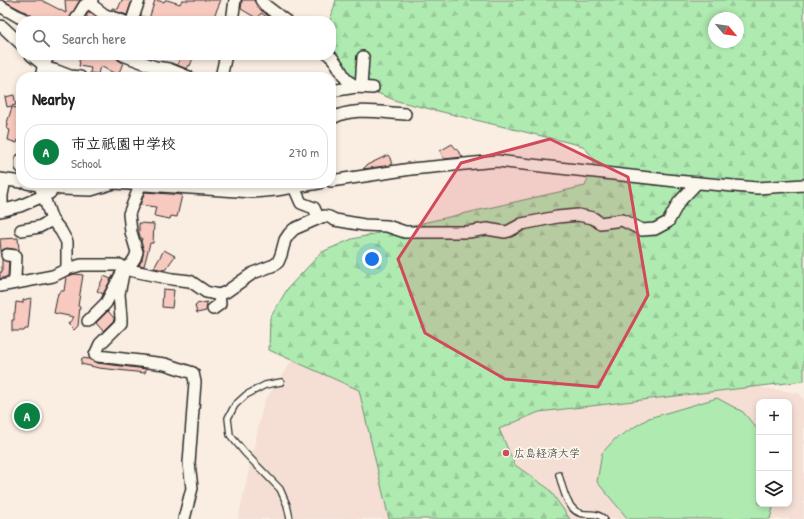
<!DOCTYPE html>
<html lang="en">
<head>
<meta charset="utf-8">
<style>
	body { margin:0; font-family:"Patrick Hand","Klee One",sans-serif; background:#f2f2f2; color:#222 }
	.controls { position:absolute; right:12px; bottom:12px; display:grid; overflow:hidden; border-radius:8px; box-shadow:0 2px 6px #0003 }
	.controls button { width:36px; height:36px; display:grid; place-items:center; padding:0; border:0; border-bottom:1px solid #e0e0e0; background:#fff; color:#222; font:20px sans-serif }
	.compass { position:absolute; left:708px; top:12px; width:36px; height:36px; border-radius:50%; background:#fff; box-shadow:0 2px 6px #0003; rotate:119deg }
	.you { position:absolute; left:372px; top:259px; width:14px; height:14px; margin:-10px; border:3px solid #fff; border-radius:50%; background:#1a73e8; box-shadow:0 0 0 6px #1a73e833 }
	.badge { display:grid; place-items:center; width:26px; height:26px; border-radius:50%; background:#0b8043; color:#fff; font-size:13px; font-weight:700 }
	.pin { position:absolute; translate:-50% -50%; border:2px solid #fff; box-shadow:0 1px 4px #0006 }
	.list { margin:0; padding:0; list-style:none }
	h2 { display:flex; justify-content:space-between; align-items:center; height:52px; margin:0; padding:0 16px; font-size:17px }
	h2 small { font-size:13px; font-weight:400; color:#767676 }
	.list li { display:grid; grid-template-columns:26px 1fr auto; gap:12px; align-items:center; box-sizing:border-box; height:56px; margin:0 8px 8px; padding:0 8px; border:1px solid #e0e0e0; border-radius:16px }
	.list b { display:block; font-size:15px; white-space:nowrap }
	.list p { margin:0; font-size:13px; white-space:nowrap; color:#767676 }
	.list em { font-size:13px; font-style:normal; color:#767676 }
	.icon { flex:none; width:22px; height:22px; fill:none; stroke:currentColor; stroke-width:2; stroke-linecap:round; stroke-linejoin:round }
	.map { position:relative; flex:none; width:804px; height:519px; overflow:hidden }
	.search { position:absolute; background:#fff; box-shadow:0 2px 6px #0003; left:16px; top:16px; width:320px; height:44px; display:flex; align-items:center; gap:10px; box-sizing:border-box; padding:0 14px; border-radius:16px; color:#767676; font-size:15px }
	.panel { position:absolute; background:#fff; box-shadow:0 2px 6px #0003; left:16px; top:72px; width:320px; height:116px; border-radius:16px }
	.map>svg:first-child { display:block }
	.built { fill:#f5dfd5; fill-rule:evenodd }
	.forest { fill:url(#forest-firs); stroke:#6d8b6e; fill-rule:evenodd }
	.pitch { fill:#afebb1; stroke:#6d8b6e }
	.building { fill:#f8c9bf; stroke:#2b2b2b }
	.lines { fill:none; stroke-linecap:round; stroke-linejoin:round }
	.lane-casing { stroke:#2b2b2b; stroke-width:8 }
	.street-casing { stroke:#2b2b2b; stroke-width:14 }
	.lane { stroke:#fbf7ec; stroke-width:5.5 }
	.street { stroke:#fbf7ec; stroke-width:11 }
	.marked { fill:#d1495b; fill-opacity:0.2; stroke:#d1495b; stroke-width:3; stroke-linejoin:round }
	.poi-dot { fill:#d1495b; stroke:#fbf7ec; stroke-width:1.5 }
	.labels { text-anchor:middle; stroke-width:3.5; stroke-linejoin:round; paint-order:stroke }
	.poi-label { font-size:11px; fill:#2b2b2b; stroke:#fbf7ec; text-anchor:start }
</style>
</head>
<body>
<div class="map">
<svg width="804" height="519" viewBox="0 0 804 519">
	<defs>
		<pattern id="forest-firs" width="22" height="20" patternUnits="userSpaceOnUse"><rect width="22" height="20" fill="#afebb1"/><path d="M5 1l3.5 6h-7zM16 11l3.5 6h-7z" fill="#97ca98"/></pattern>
	</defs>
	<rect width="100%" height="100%" fill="#faeee3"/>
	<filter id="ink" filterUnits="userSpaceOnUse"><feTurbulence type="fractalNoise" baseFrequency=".025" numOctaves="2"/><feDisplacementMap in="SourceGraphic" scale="8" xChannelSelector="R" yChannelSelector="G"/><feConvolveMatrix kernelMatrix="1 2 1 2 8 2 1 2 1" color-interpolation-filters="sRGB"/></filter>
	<g filter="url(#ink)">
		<path class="built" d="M311,333l243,24 245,36 5,6v120h-566l26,-118zM759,402h30v102h-30z"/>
		<path class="forest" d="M336,0h468v381l-265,31 -40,17 16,36 34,24 21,30h-181l-30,-129 -90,-40 1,-32 18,-30 34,-36 30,-13 233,-53 10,-26 -12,-14 -186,-45 -37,-15 -24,-16 -5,-15v-34h-1zM714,18h24v24h-24z"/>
		<path class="pitch" d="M717,398l26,14 16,19v73h15l-4,15h-142l-31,-37 5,-29 13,-14 34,-21z"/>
		<g class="building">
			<path d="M7,0h34l25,13 -1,-13h15l-12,21h-32l-5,-6 -25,-13z"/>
			<path d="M122,0h10l-5,15 -15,-5v-2l6,1z"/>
			<path d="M155,0l9,2 1,-2h2l13,4 2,-4h39l-9,21h-73l2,-5 8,3z"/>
			<path d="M242,0h12l2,4 13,13 -1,1 -7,-5 -3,6 -17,-10z"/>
			<path d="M89,12l12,9h1h-9l-7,-5z"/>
			<path d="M80,55h34l2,1 2,4 5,3 -5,12 -18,-9 -2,8 -8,-1 1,-5 -12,-2 1,-4h-1z"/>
			<path d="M186,55h8l-4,11 -1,-1 -2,4 -10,-4 3,-7 4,1z"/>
			<path d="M14,95l2,10 -9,2 -2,-10z"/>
			<path d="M12,107l9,2v23h-1l-3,11 -9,-3 2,-10 -3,-1 1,-5 -1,-1z"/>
			<path d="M452,144l11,13 -19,2 -4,-8z"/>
			<path d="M388,155l2,3 2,7 -29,4 4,-4z"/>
			<path d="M145,192l37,3 -5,22 -6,-1 -1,3 -16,-3 2,-9 -16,-2z"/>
			<path d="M139,223l15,1 -1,19h-3l-6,23 -5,-1 3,-5 2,-10 -3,-8 1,-4h-2v-2l-1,-3z"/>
			<path d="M18,238l1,12 -12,-2 -3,1 -3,2 -1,-12z"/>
			<path d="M164,250l11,6 -10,14 -11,-2z"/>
			<path d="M2,259l7,3 -1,14 -8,3v-7h2z"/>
			<path d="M74,274l9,1 -5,31 2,1 -2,19 -4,4 -6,-6 6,-7 -20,-4 4,-20h2v-2h4l2,-14z"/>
			<path d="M104,276l7,3 -8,15 -6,-3z"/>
			<path d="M163,289l11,1 -2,18 -10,-1z"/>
			<path d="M31,298l-3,31h-3l-1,2h-12v-11h2v-7h1l1,-11 7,1v-3z"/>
			<path d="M207,302l-1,9 -9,2 -2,-7h1v-2z"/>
			<path d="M108,311l6,7v2l-11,11 -7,-8z"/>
			<path d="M82,358l7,1 8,4 49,6 -1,4 -46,-5 -18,-4z"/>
		</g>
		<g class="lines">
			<g class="lane-casing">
				<g id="lane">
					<path d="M281,382l-16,3 -19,10 -11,10 -7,13 2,17 15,18 35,36 7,16 3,14"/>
					<path d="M559,475c4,14 9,40 27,39 7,0 13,0 18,5"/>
				</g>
			</g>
			<g class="street-casing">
				<g id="street">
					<path d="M261,0l4,5 21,16"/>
					<path d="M89,3l16,12 18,6"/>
					<path d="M0,6l19,11 9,4"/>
					<path d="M75,21l9,-15 8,-6"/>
					<path d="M132,21l7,-21"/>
					<path d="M232,21l3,-21"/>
					<path d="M0,26l3,1 18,17"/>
					<path d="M31,55l10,8 3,1"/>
					<path d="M123,55l32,12 14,2 20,8"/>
					<path d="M329,55c9,7 11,16 17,24 3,4 7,4 10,8"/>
					<path d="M43,67l14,4 13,5 10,1"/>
					<path d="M41,77l3,-13 5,-9"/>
					<path d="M221,77l5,-22"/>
					<path d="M361,87l2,-30"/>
					<path d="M331,91l25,-4 17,1"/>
					<path d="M331,119c21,-13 51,-6 74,-5"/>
					<path d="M21,160v7"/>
					<path d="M0,179l21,3"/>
					<path d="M331,181l80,-12 86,-8 179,20 81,7 47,-3"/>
					<path d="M27,183l35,6 29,1 23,-7 139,9 23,-2 43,-7"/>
					<path d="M40,186l12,34 9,11 6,11v27"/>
					<path d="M294,187l7,16 13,5 4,9"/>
					<path d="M2,210v-15l3,-15"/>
					<path d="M0,211l20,-5 30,-13"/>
					<path d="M21,230l18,-3 13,-7"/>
					<path d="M7,255l9,1 -1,22 -2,5"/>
					<path d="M124,269l-5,25 2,24v5l-21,21 -5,11 3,1 67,8 28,9 2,9 -6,81 3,25 -8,31"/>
					<path d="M0,286l53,-10 14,-7 14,-4h39l4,4 48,10 18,2 16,11 13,3 7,-3 27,-19 21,-8 4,-3 3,-7 4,-15 4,-6 5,-5 30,-13 5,1 6,3 29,5 23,1 18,6h63l19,-3 18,3 4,-1 13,-7 35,-7 21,-2 15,3 7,5 22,-3 20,10 13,-1 13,-7 11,-20 18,-19"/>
					<path d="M213,309l7,-5 -1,-9"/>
					<path d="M88,321l18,-18 18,-34 7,-5 4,-6 2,-6 -6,-20 -2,-18 12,-31"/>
				</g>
			</g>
			<use href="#lane" class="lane"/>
			<use href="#street" class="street"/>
		</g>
	</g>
	<path class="marked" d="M550,139l78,38 20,118 -50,92 -93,-8 -80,-46 -27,-74 63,-96z"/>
	<circle class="poi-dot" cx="506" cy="453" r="4"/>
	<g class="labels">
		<g class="poi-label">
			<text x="514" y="457">広島経済大学</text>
		</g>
	</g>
</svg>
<div class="controls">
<button>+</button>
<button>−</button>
<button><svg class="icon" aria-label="layers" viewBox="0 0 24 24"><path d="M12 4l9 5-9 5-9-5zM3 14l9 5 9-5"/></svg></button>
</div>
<svg class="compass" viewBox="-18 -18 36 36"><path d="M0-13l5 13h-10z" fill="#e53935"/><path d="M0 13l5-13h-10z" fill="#767676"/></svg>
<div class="you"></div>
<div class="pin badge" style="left:27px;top:416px">A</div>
<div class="search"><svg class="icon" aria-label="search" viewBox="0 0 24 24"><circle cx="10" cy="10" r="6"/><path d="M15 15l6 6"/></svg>Search here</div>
<section class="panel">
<h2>Nearby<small></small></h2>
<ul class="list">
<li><span class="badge">A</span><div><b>市立祇園中学校</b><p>School</p></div><em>270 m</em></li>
</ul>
</section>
</div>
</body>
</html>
